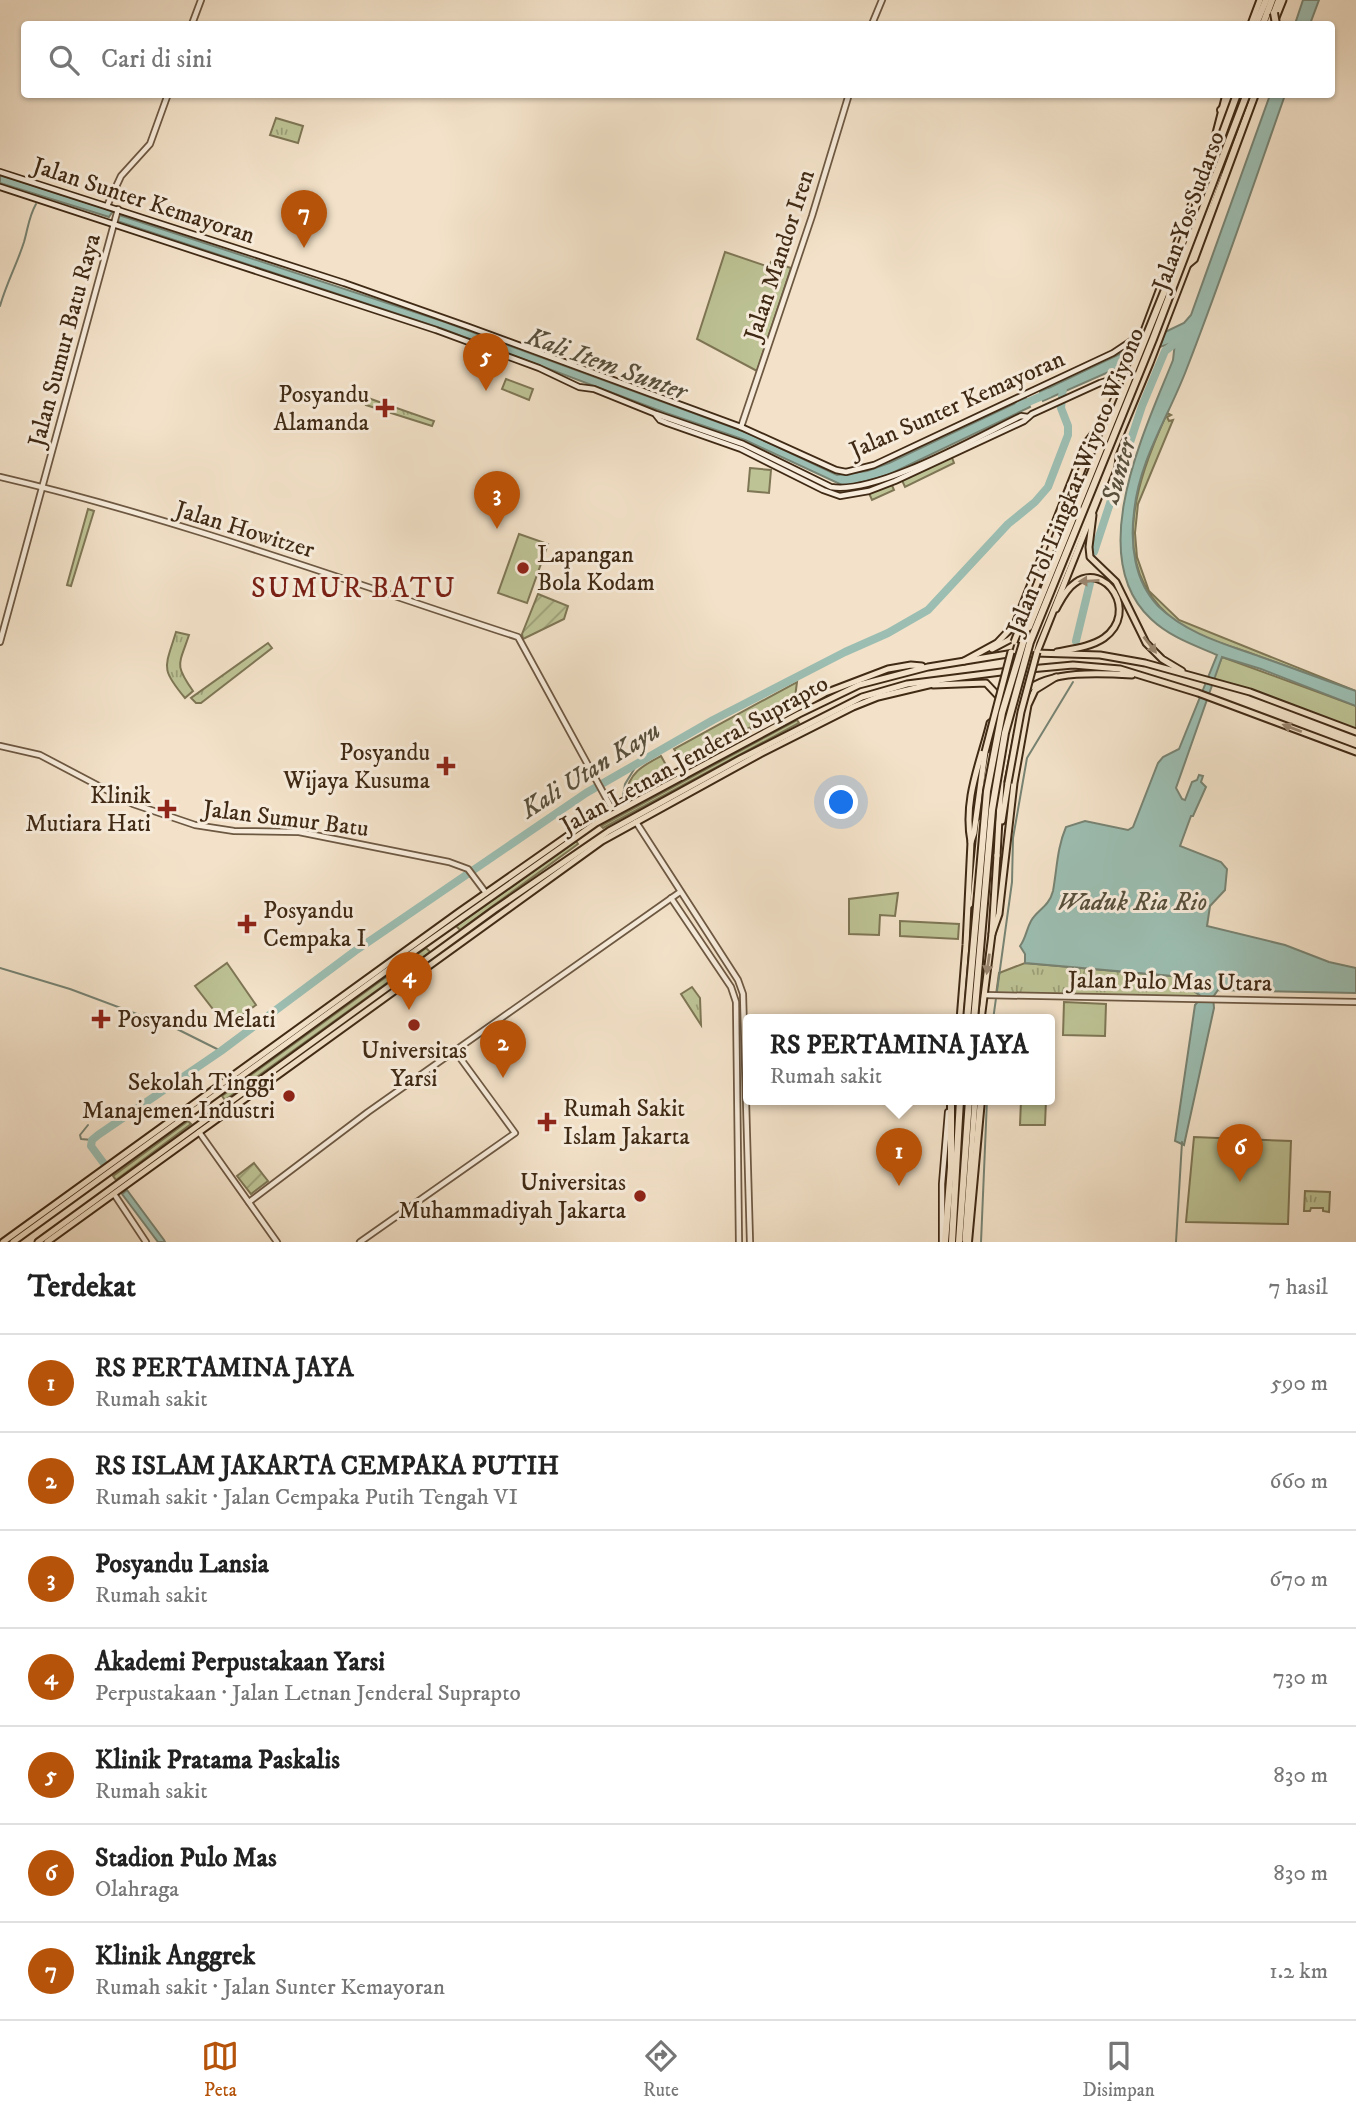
<!DOCTYPE html>
<html lang="id">
<head>
<meta charset="utf-8">
<style>
	body { margin:0; font-family:"IM FELL DW Pica",serif; background:#f6f6f6; color:#222 }
	.you { position:absolute; left:842px; top:803px; width:24px; height:24px; margin:-18px; border:5px solid #fff; border-radius:50%; background:#1a73e8; box-shadow:0 0 0 10px #1a73e833 }
	.badge { display:grid; place-items:center; width:46px; height:46px; border-radius:50%; background:#b45309; color:#fff; font-size:23px; font-weight:700 }
	.pin { position:absolute; translate:-50% -58px; filter:drop-shadow(0 2px 4px #0008) }
	.pin::after { content:''; position:absolute; top:37px; width:24px; height:21px; background:inherit; clip-path:polygon(0 0,100% 0,50% 100%) }
	.popup { position:absolute; left:743px; top:1014px; width:312px; height:91px; box-sizing:border-box; display:grid; place-content:center; border-radius:7px; background:#fff; filter:drop-shadow(0 2px 5px #0005); font-size:23px; white-space:nowrap; color:#767676 }
	.popup b { font-size:26px; color:#222 }
	.popup::after { content:''; position:absolute; left:50%; top:100%; margin-left:-14px; border:14px solid transparent; border-top-color:#fff }
	.list { margin:0; padding:0; list-style:none }
	h2 { display:flex; justify-content:space-between; align-items:center; height:91px; margin:0; padding:0 28px; font-size:30px }
	h2 small { font-size:23px; font-weight:400; color:#767676 }
	.list li { display:grid; grid-template-columns:46px 1fr auto; gap:21px; align-items:center; box-sizing:border-box; height:98px; padding:0 28px; border-top:2px solid #e0e0e0 }
	.list b { display:block; font-size:26px; white-space:nowrap }
	.list p { margin:0; font-size:23px; white-space:nowrap; color:#767676 }
	.list em { font-size:23px; font-style:normal; color:#767676 }
	.icon { flex:none; width:38px; height:38px; fill:none; stroke:currentColor; stroke-width:2; stroke-linecap:round; stroke-linejoin:round }
	.map { position:relative; flex:none; width:1356px; height:1242px; overflow:hidden }
	.search { position:absolute; background:#fff; box-shadow:0 2px 5px #0004; left:21px; right:21px; top:21px; height:77px; display:flex; align-items:center; gap:18px; box-sizing:border-box; padding:0 24px; border-radius:7px; color:#767676; font-size:26px }
	.sheet { height:777px; background:#fff }
	nav { display:flex; justify-content:space-around; align-items:center; box-sizing:border-box; height:98px; border-top:2px solid #e0e0e0; background:#fff; font-size:19px; color:#767676 }
	nav a { display:grid; justify-items:center; gap:4px }
	nav .on { color:#b45309 }
	.map>svg:first-child { display:block }
	.grass { fill:#bdc395; stroke:#7e7655; stroke-width:2 }
	.park { fill:url(#park-tufts); stroke:#7e7655; stroke-width:2 }
	.garden { fill:url(#garden-furrows); stroke:#7e7655; stroke-width:2 }
	.water { fill:#9cbeb2; stroke:#778373; stroke-width:2 }
	.lines { fill:none; stroke-linecap:round; stroke-linejoin:round }
	.stream { stroke:#778373; stroke-width:2 }
	.river { stroke:#9cbeb2; stroke-width:8 }
	.tertiary-casing { stroke:#6d5842; stroke-width:8 }
	.secondary-casing { stroke:#402a15; stroke-width:8 }
	.primary-casing { stroke:#402a15; stroke-width:9 }
	.trunk-casing { stroke:#402a15; stroke-width:9 }
	.motorway-casing { stroke:#402a15; stroke-width:10 }
	.tertiary { stroke:#f7ecdc; stroke-width:4.5 }
	.secondary { stroke:#f7ecdc; stroke-width:4.5 }
	.primary { stroke:#f3e2c9; stroke-width:5 }
	.trunk { stroke:#f3e2c9; stroke-width:5 }
	.motorway { stroke:#f3e2c9; stroke-width:6 }
	.trunk-bridge-casing { stroke:#402a15; stroke-width:9; stroke-linecap:butt }
	.motorway-bridge-casing { stroke:#402a15; stroke-width:10; stroke-linecap:butt }
	.trunk-bridge { stroke:#f3e2c9; stroke-width:5 }
	.motorway-bridge { stroke:#f3e2c9; stroke-width:6 }
	.oneway { fill:#9a866f }
	.poi-dot { fill:#8f2418; stroke:#f7ecdc; stroke-width:2.5 }
	.labels { text-anchor:middle; stroke-width:6; stroke-linejoin:round; paint-order:stroke }
	.street-label { font-size:24px; fill:#402a15; stroke:#f7ecdc }
	.poi-label { font-size:24px; fill:#402a15; stroke:#f7ecdc; text-anchor:end }
	.water-label { font-size:26px; font-style:italic; fill:#574f3c; stroke:#f7ecdc }
	.quarter-label { font-size:28px; letter-spacing:2px; fill:#7a1f14; stroke:#f7ecdc }
</style>
</head>
<body>
<div class="map">
<svg width="1356" height="1242" viewBox="0 0 1356 1242">
	<defs>
		<pattern id="park-tufts" width="24" height="20" patternUnits="userSpaceOnUse" patternTransform="scale(1.75)"><rect width="24" height="20" fill="#bdc395"/><path d="M3 7l-1-3M5 7V3M7 7l1-3M15 17l-1-3M17 17v-4M19 17l1-3" fill="none" stroke="#9b9f78"/></pattern>
		<pattern id="garden-furrows" width="10" height="10" patternUnits="userSpaceOnUse" patternTransform="scale(1.75)"><rect width="10" height="10" fill="#bdc395"/><path d="M-1 1l2-2M0 10L10 0M9 11l2-2" fill="none" stroke="#9b9f78"/></pattern>
	</defs>
	<rect width="100%" height="100%" fill="#f3e2c9"/>
	<filter id="stains"><feTurbulence type="fractalNoise" baseFrequency=".00286" numOctaves="4"/><feColorMatrix values="0 0 0 0 .2 0 0 0 0 .09 0 0 0 0 .02 0 0 0 .5 -.17"/></filter>
	<radialGradient id="worn" r=".72"><stop offset=".6" stop-color="#630" stop-opacity="0"/><stop offset="1" stop-color="#630" stop-opacity=".3"/></radialGradient>
	<g class="grass">
		<path d="M725,252l44,15 2,-5 20,6 -34,103 -60,-32z"/>
		<path d="M506,379l27,10 -4,11 -27,-11z"/>
		<path d="M1167,413l4,2 -4,2 2,4 4,-1 -35,84 -3,29 2,24 12,34 30,29 177,71c-35,-12 -71,-25 -106,-38 -22,-8 -49,-14 -69,-28 -77,-53 -46,-141 -14,-212z"/>
		<path d="M750,447l81,40c26,5 48,-6 72,-15l1,4 47,-21 3,8 -49,24 -4,-9 -10,5 3,7 -22,10 -4,-9 -22,5 -15,-2 -83,-42z"/>
		<path d="M750,468l21,2 -2,23 -21,-2z"/>
		<path d="M519,534l29,10 -21,59 -29,-10z"/>
		<path d="M1222,657l134,49v26l-144,-51z"/>
		<path d="M797,682l-3,23 -111,57 -9,-13z"/>
		<path d="M797,720l2,3 -196,105 -2,-2z"/>
		<path d="M661,756l5,9 -1,7 -39,23c2,-22 18,-30 35,-39z"/>
		<path d="M576,841l2,3 -118,86 -4,-4z"/>
		<path d="M898,893l-3,23 -15,-1 -1,20 -30,-1v-35z"/>
		<path d="M900,921l59,3 -1,15 -58,-3z"/>
		<path d="M426,948l4,4 -205,148 -3,-4z"/>
		<path d="M227,963l29,42 -30,21 -31,-40z"/>
		<path d="M1064,1002l42,2 -1,32 -42,-1z"/>
		<path d="M1021,1100h25l-1,25h-25z"/>
		<path d="M188,1121l3,3 -75,56 -3,-4z"/>
		<path d="M1194,1137l97,4 -3,83 -102,-2z"/>
	</g>
	<g class="park">
		<path d="M276,118l27,8 -5,17 -28,-8z"/>
		<path d="M368,398l66,23 -2,5 -66,-21z"/>
		<path d="M88,509l6,2 -23,75 -4,-1z"/>
		<path d="M176,632l13,3c-10,30 -15,29 4,56l-8,7c-25,-30 -20,-30 -9,-66z"/>
		<path d="M268,643l4,5 -71,55h-5l-5,-5z"/>
		<path d="M1025,963l170,15 4,16 4,3 -207,-2 3,-22z"/>
		<path d="M692,987l8,11 1,27 -20,-31z"/>
		<path d="M1305,1191l25,1 -1,20 -6,-1v-3h-12l-1,3h-6z"/>
	</g>
	<g class="garden">
		<path d="M538,594l30,12 -4,13 -41,20 -1,-5z"/>
		<path d="M254,1163l14,18 -17,13 -14,-18z"/>
	</g>
	<g class="water">
		<path d="M1303,0h16l-9,24h-15z"/>
		<path d="M1270,95h15c-32,91 -63,183 -98,273 -18,48 -48,92 -53,144 -4,32 0,69 24,94 29,28 67,38 103,51 32,11 63,23 95,34v15l-95,-37 -39,-12 -46,131 6,11 3,1 7,-18 5,-2 2,-5 4,1 -2,6 5,5 -13,29h-2l-11,30 41,16 6,7 -2,21 -15,16 -3,20 78,19 44,17 27,6v25l-138,-3 -5,7 1,11 -30,137 -9,-4 20,-136 7,-8 -7,-5v-14l-170,-15v-9l-5,-8c6,-8 6,-16 11,-25 6,-11 18,-14 22,-30 4,-22 4,-43 13,-64l19,-6 43,9 5,-3 25,-64 5,-6 16,-8 38,-94c-23,-10 -47,-18 -66,-36 -68,-63 -5,-191 22,-259l2,-18 -15,5 5,-15 19,-9 7,-8z"/>
		<path d="M0,175l113,36 -4,6 -109,-34z"/>
		<path d="M119,215l326,107 303,111 89,42 30,-4 22,-8 137,-65 4,9 -142,68 -37,10h-9l-97,-45 -79,-27 -223,-84 -326,-108z"/>
		<path d="M1126,351l-6,16 -77,34 -3,-9z"/>
		<path d="M127,1190l37,50 1,2h-7l-36,-48z"/>
	</g>
	<g class="lines">
		<g class="stream">
			<path d="M0,306c7,-24 17,-42 24,-64 4,-14 5,-26 12,-38"/>
			<path d="M623,797l2,-13 13,-21"/>
			<path d="M0,968l70,21 107,40 44,22"/>
			<path d="M993,1020l19,-138 1,-44 14,-80 46,-76"/>
			<path d="M88,1125l-8,10 1,4 11,1"/>
			<path d="M981,1242l6,-142"/>
			<path d="M1176,1242l6,-100"/>
		</g>
		<g class="river">
			<path d="M1019,406l30,-13"/>
			<path d="M1094,552l48,-146 23,-55 18,-14"/>
			<path d="M1076,641l14,-58"/>
			<path d="M105,1165l-14,-19 1,-6 6,-5 123,-84 134,-100 231,-158 127,-73 132,-68 43,-19 40,-23 80,-86 27,-22 13,-15 20,-52v-9l-7,-18 2,-21"/>
		</g>
		<g class="tertiary-casing">
			<g id="tertiary">
				<path d="M192,24l9,-24"/>
				<path d="M872,24l10,-24"/>
				<path d="M107,206l14,-30 29,-32 18,-50"/>
				<path d="M741,427l71,-211 37,-122"/>
				<path d="M0,477c176,41 346,104 518,160l93,170"/>
				<path d="M0,642l118,-433"/>
				<path d="M0,746l40,9 93,49 62,21 39,6 65,1 150,30 19,7 18,24"/>
				<path d="M636,822l102,158 5,14 7,248"/>
				<path d="M671,898l60,89 5,15 3,240"/>
				<path d="M984,995l372,7"/>
				<path d="M199,1132l78,110"/>
				<path d="M114,1194l32,48"/>
				<path d="M249,1202l119,-90 312,-220"/>
				<path d="M360,1242l155,-109 -60,-82"/>
			</g>
		</g>
		<g class="secondary-casing">
			<g id="secondary">
				<path d="M0,172l344,111 125,44 272,100 95,43 10,2 28,-7 239,-112 27,-18"/>
				<path d="M0,187l436,143 103,38 40,19 15,2 62,25 87,30 88,43c45,8 146,-50 190,-71l7,1"/>
				<path d="M656,415l4,5 7,3 74,26 82,41 17,6 29,-5 26,-10 129,-60 8,-7 68,-31 25,-8"/>
				<path d="M942,1242v-58l6,-72"/>
			</g>
		</g>
		<g class="primary-casing">
			<g id="primary">
				<path d="M3,1242l456,-330 137,-96 229,-123 63,-24 23,-4 11,1"/>
				<path d="M13,1242l379,-275 204,-144 203,-109 60,-29 69,-18 86,-14"/>
				<path d="M38,1242l456,-332 115,-79 131,-72 122,-62 45,-13 102,-13"/>
				<path d="M47,1242l555,-401 158,-87 93,-47 25,-10 59,-14"/>
			</g>
		</g>
		<g class="trunk-casing">
			<g id="trunk">
				<path d="M1275,20l8,-20"/>
				<path d="M1251,24l9,-24"/>
				<path d="M1216,133l10,-39"/>
				<path d="M1086,459l7,-17"/>
				<path d="M1093,515l-4,32 1,10 26,25 30,61 16,16 20,12"/>
				<path d="M1056,609c5,-9 10,-20 19,-26 30,-22 65,29 29,55 -13,9 -32,11 -47,14"/>
				<path d="M992,649l17,-9 7,-6"/>
				<path d="M1037,652l74,-186 1,-9"/>
				<path d="M1035,653l65,2 45,8 105,29 106,40"/>
				<path d="M964,661l33,-18 18,-19 72,-182 8,-10 7,-5"/>
				<path d="M1030,669l43,-4 47,4 78,24 158,59"/>
				<path d="M933,685l53,-2 15,16"/>
				<path d="M1026,691c23,-21 76,-18 106,-16"/>
				<path d="M1001,702l22,-75 79,-200 42,-96 85,-227"/>
				<path d="M985,788l13,-76"/>
				<path d="M1002,821l6,-38"/>
				<path d="M971,842c-8,-42 9,-79 19,-119l4,-3"/>
				<path d="M997,856l4,-75 14,-70 19,-69 116,-279 38,-99 31,-90"/>
				<path d="M969,905l4,-4 8,-79"/>
				<path d="M992,934l7,-20 15,-131 14,-78 7,-15 21,-13"/>
				<path d="M960,1020l6,-75 5,-103 3,-9 11,-81"/>
				<path d="M981,1020l11,-86 5,-79"/>
				<path d="M965,1240l10,-140"/>
			</g>
		</g>
		<g class="motorway-casing">
			<g id="motorway">
				<path d="M1256,24l10,-24"/>
				<path d="M1263,24l9,-24"/>
				<path d="M1270,24l9,-24"/>
				<path d="M1221,110l6,-5 4,-11"/>
				<path d="M1188,264l6,-5 61,-165"/>
				<path d="M1023,643l6,-16"/>
				<path d="M945,1242l6,-75v-67"/>
				<path d="M952,1242l8,-142"/>
				<path d="M959,1242l10,-142"/>
				<path d="M968,1242l13,-142"/>
			</g>
		</g>
		<use href="#tertiary" class="tertiary"/>
		<use href="#secondary" class="secondary"/>
		<use href="#primary" class="primary"/>
		<use href="#trunk" class="trunk"/>
		<use href="#motorway" class="motorway"/>
		<g class="trunk-bridge-casing">
			<g id="trunk-bridge">
				<path d="M1014,642l72,-183"/>
				<path d="M985,752l26,-100"/>
				<path d="M1008,783l13,-71 16,-60"/>
			</g>
		</g>
		<g class="motorway-bridge-casing">
			<g id="motorway-bridge">
				<path d="M1274,13l2,11"/>
				<path d="M1029,627l139,-345 69,-188"/>
				<path d="M967,1020l20,-229 15,-78 21,-70"/>
				<path d="M974,1020l18,-210 13,-77 25,-91 123,-303 93,-243"/>
			</g>
		</g>
		<use href="#trunk-bridge" class="trunk-bridge"/>
		<use href="#motorway-bridge" class="motorway-bridge"/>
	</g>
	<defs><path id="oneway-solid" d="M-6-.8H1V-3.2L6.5 0L1 3.2V.8H-6Z" transform="scale(1.75)"/></defs>
	<g class="oneway">
		<use href="#oneway-solid" transform="translate(1089 581) rotate(177)"/>
		<use href="#oneway-solid" transform="translate(1150 645) rotate(52)"/>
		<use href="#oneway-solid" transform="translate(1292 728) rotate(-159)"/>
		<use href="#oneway-solid" transform="translate(988 964) rotate(98)"/>
	</g>
	<g class="poi-dot">
		<path d="M381.5 397.5h7v7h7v7h-7v7h-7v-7h-7v-7h7z"/>
		<circle cx="523" cy="568" r="7"/>
		<path d="M442.5 755.5h7v7h7v7h-7v7h-7v-7h-7v-7h7z"/>
		<path d="M163.5 798.5h7v7h7v7h-7v7h-7v-7h-7v-7h7z"/>
		<path d="M243.5 913.5h7v7h7v7h-7v7h-7v-7h-7v-7h7z"/>
		<path d="M97.5 1008.5h7v7h7v7h-7v7h-7v-7h-7v-7h7z"/>
		<circle cx="414" cy="1025" r="7"/>
		<circle cx="289" cy="1096" r="7"/>
		<path d="M543.5 1111.5h7v7h7v7h-7v7h-7v-7h-7v-7h7z"/>
		<circle cx="640" cy="1196" r="7"/>
	</g>
	<g class="labels">
		<g class="street-label">
			<text transform="translate(144 200) rotate(18)" y="8">Jalan Sunter Kemayoran</text>
			<text transform="translate(1188 211) rotate(-70)" y="8">Jalan Yos Sudarso</text>
			<text transform="translate(779 255) rotate(-72)" y="8">Jalan Mandor Iren</text>
			<text transform="translate(64 340) rotate(-75)" y="8">Jalan Sumur Batu Raya</text>
			<text transform="translate(957 404) rotate(-24)" y="8">Jalan Sunter Kemayoran</text>
			<text transform="translate(1075 481) rotate(-68)" y="8">Jalan Tol Lingkar Wiyoto Wiyono</text>
			<text transform="translate(245 529) rotate(17)" y="8">Jalan Howitzer</text>
			<text transform="translate(694 754) rotate(-29)" y="8">Jalan Letnan Jenderal Suprapto</text>
			<text transform="translate(286 818) rotate(7)" y="8">Jalan Sumur Batu</text>
			<text transform="translate(1170 981) rotate(1)" y="8">Jalan Pulo Mas Utara</text>
		</g>
		<g class="poi-label">
			<text x="369" y="402">Posyandu<tspan x="369" dy="28">Alamanda</tspan></text>
			<text x="537" y="562" text-anchor="start">Lapangan<tspan x="537" dy="28">Bola Kodam</tspan></text>
			<text x="430" y="760">Posyandu<tspan x="430" dy="28">Wijaya Kusuma</tspan></text>
			<text x="151" y="803">Klinik<tspan x="151" dy="28">Mutiara Hati</tspan></text>
			<text x="263" y="918" text-anchor="start">Posyandu<tspan x="263" dy="28">Cempaka I</tspan></text>
			<text x="117" y="1027" text-anchor="start">Posyandu Melati</text>
			<text x="414" y="1058" text-anchor="middle">Universitas<tspan x="414" dy="28">Yarsi</tspan></text>
			<text x="275" y="1090">Sekolah Tinggi<tspan x="275" dy="28">Manajemen Industri</tspan></text>
			<text x="563" y="1116" text-anchor="start">Rumah Sakit<tspan x="563" dy="28">Islam Jakarta</tspan></text>
			<text x="626" y="1190">Universitas<tspan x="626" dy="28">Muhammadiyah Jakarta</tspan></text>
		</g>
		<g class="water-label">
			<text transform="translate(607 363) rotate(20)" y="9">Kali Item Sunter</text>
			<text transform="translate(1118 471) rotate(-74)" y="9">Sunter</text>
			<text transform="translate(590 769) rotate(-32)" y="9">Kali Utan Kayu</text>
			<text x="1132" y="910">Waduk Ria Rio</text>
		</g>
		<g class="quarter-label">
			<text x="354" y="597">SUMUR BATU</text>
		</g>
	</g>
	<rect width="100%" height="100%" filter="url(#stains)"/>
	<rect width="100%" height="100%" fill="url(#worn)"/>
</svg>
<div class="you"></div>
<div class="pin badge" style="left:899px;top:1186px">1</div>
<div class="popup"><b>RS PERTAMINA JAYA</b>Rumah sakit</div>
<div class="pin badge" style="left:503px;top:1078px">2</div>
<div class="pin badge" style="left:497px;top:529px">3</div>
<div class="pin badge" style="left:409px;top:1010px">4</div>
<div class="pin badge" style="left:486px;top:391px">5</div>
<div class="pin badge" style="left:1240px;top:1182px">6</div>
<div class="pin badge" style="left:304px;top:248px">7</div>
<div class="search"><svg class="icon" aria-label="search" viewBox="0 0 24 24"><circle cx="10" cy="10" r="6"/><path d="M15 15l6 6"/></svg>Cari di sini</div>
</div>
<section class="sheet">
<h2>Terdekat<small>7 hasil</small></h2>
<ul class="list">
<li><span class="badge">1</span><div><b>RS PERTAMINA JAYA</b><p>Rumah sakit</p></div><em>590 m</em></li>
<li><span class="badge">2</span><div><b>RS ISLAM JAKARTA CEMPAKA PUTIH</b><p>Rumah sakit · Jalan Cempaka Putih Tengah VI</p></div><em>660 m</em></li>
<li><span class="badge">3</span><div><b>Posyandu Lansia</b><p>Rumah sakit</p></div><em>670 m</em></li>
<li><span class="badge">4</span><div><b>Akademi Perpustakaan Yarsi</b><p>Perpustakaan · Jalan Letnan Jenderal Suprapto</p></div><em>730 m</em></li>
<li><span class="badge">5</span><div><b>Klinik Pratama Paskalis</b><p>Rumah sakit</p></div><em>830 m</em></li>
<li><span class="badge">6</span><div><b>Stadion Pulo Mas</b><p>Olahraga</p></div><em>830 m</em></li>
<li><span class="badge">7</span><div><b>Klinik Anggrek</b><p>Rumah sakit · Jalan Sunter Kemayoran</p></div><em>1.2 km</em></li>
</ul>
</section>
<nav>
<a class="on"><svg class="icon" aria-label="map" viewBox="0 0 24 24"><path d="M3 6l6-2 6 2 6-2v14l-6 2-6-2-6 2zM9 4v14M15 6v14"/></svg>Peta</a>
<a><svg class="icon" aria-label="directions" viewBox="0 0 24 24"><path d="M12 3l9 9-9 9-9-9zM9 14v-3h6M13 9l2 2-2 2"/></svg>Rute</a>
<a><svg class="icon" aria-label="saved" viewBox="0 0 24 24"><path d="M7 4h10v16l-5-4-5 4z"/></svg>Disimpan</a>
</nav>
</body>
</html>
